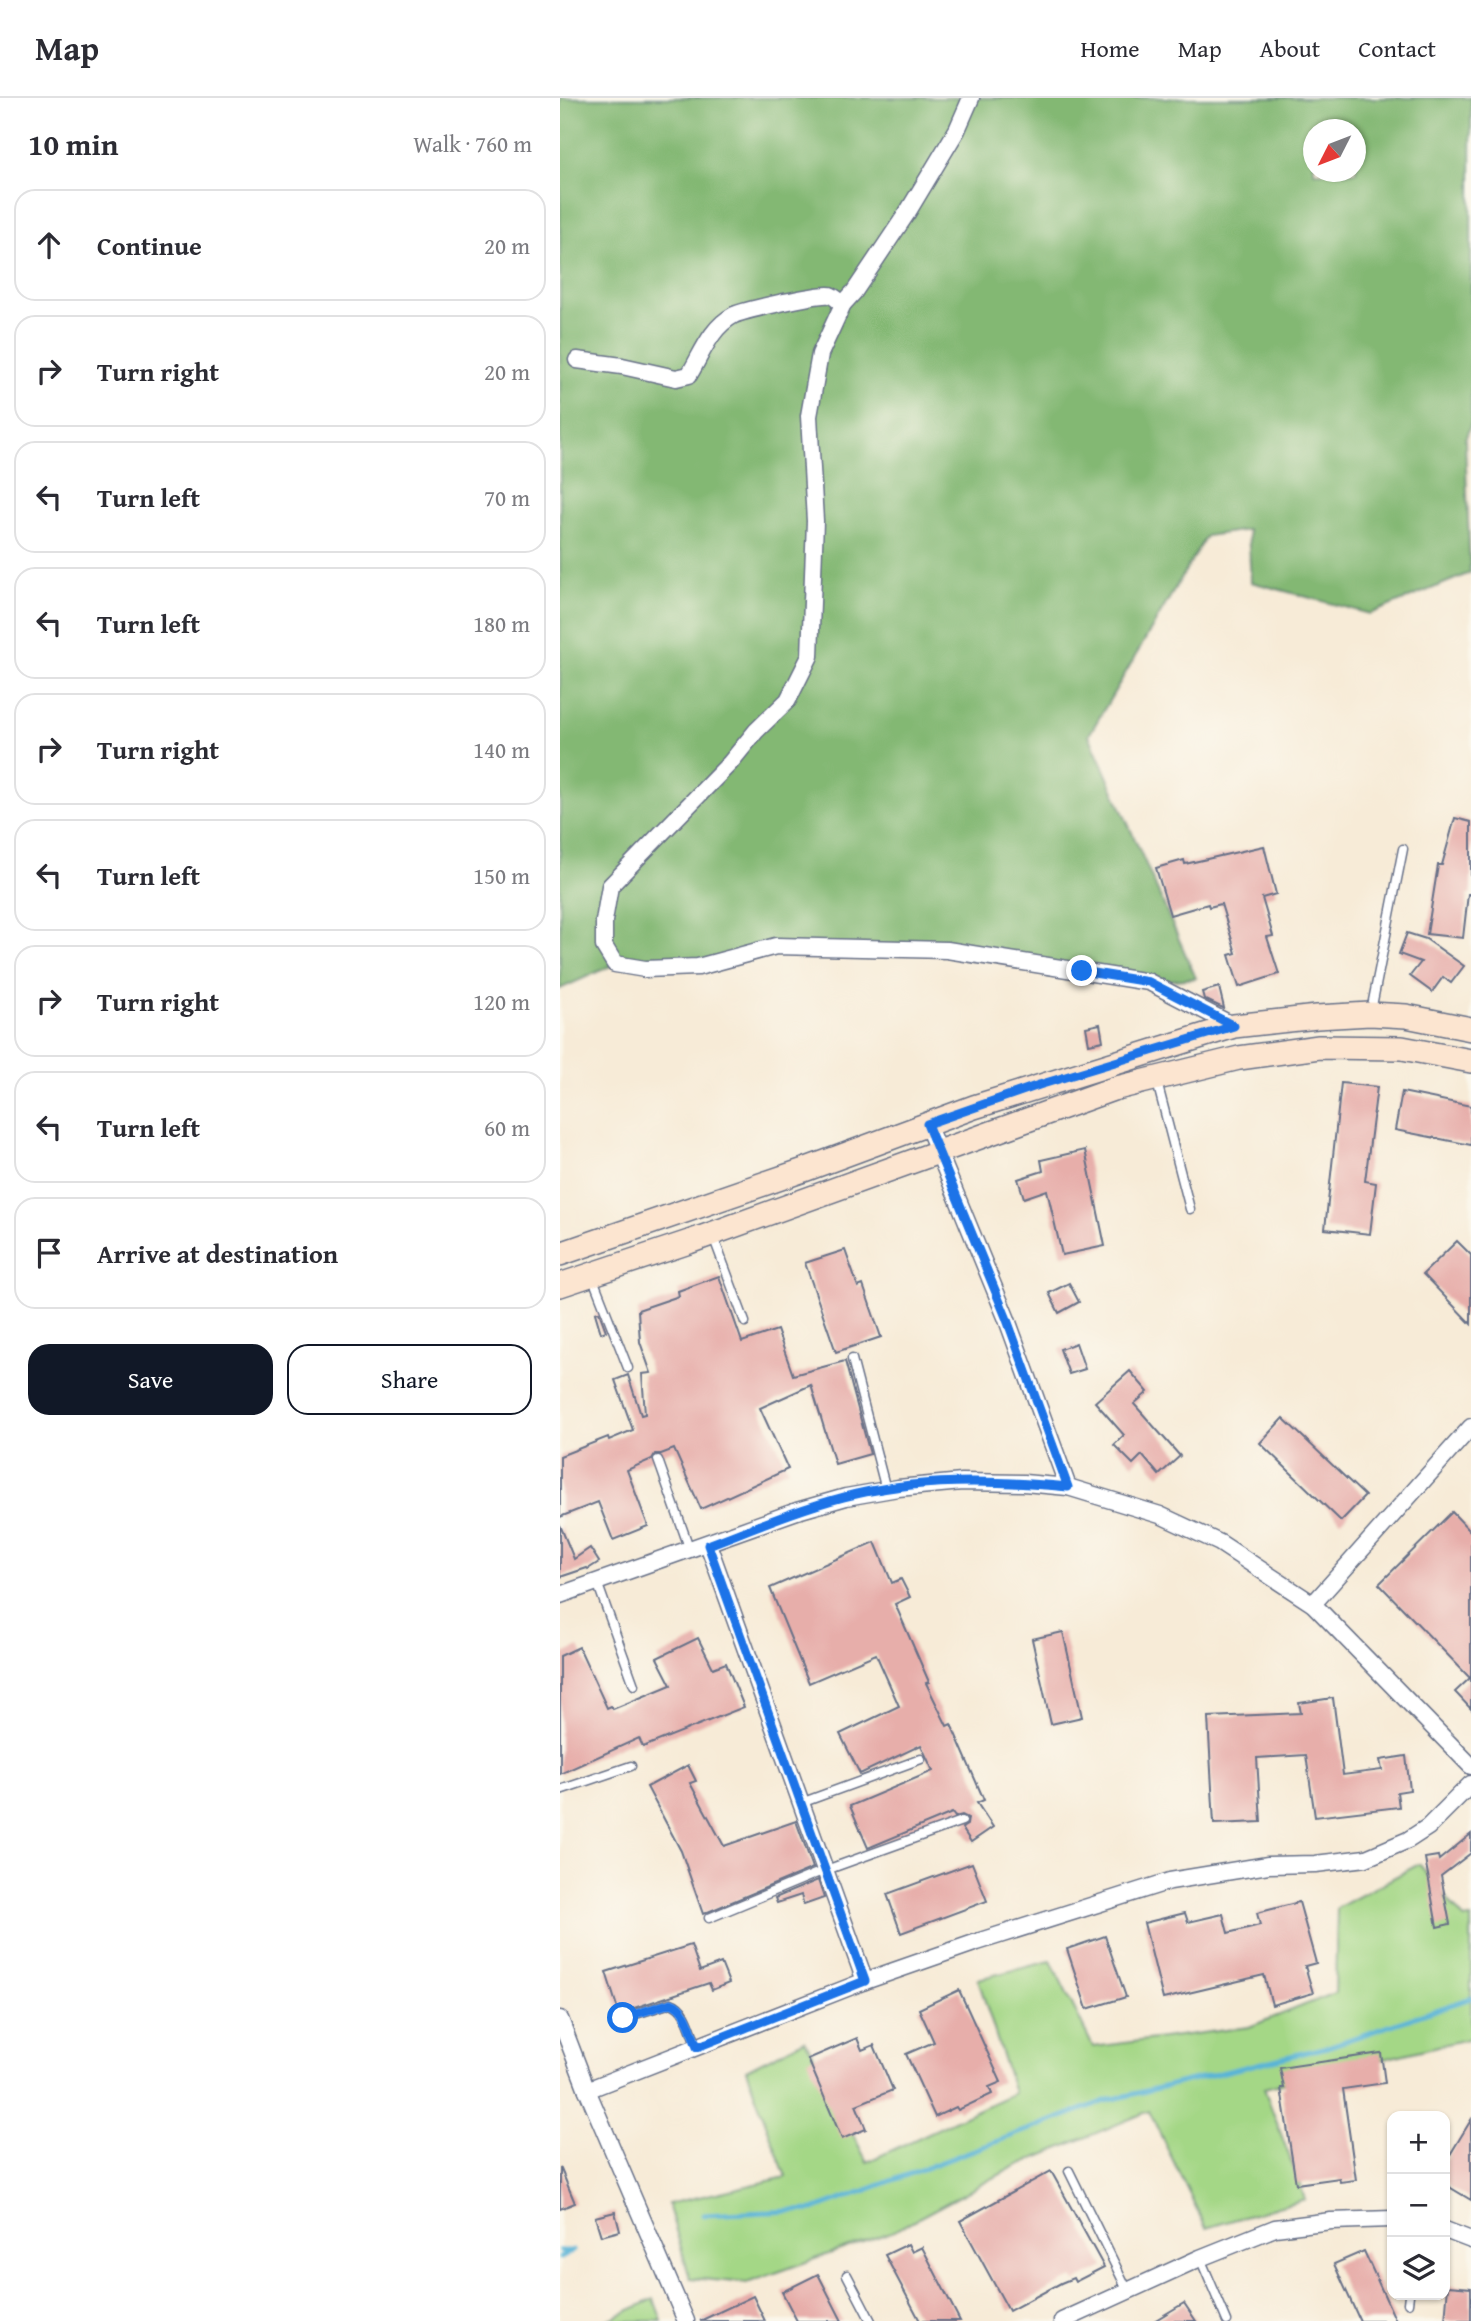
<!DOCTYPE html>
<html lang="en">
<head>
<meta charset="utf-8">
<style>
	body { margin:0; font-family:"Gentium Book Plus",serif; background:#f7f7f7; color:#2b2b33 }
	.controls { position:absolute; right:21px; bottom:21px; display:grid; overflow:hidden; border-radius:14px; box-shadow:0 2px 5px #0004 }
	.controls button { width:63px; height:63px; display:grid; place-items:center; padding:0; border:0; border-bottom:2px solid #e1e1e2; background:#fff; color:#2b2b33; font:35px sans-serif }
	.compass { position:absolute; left:743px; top:21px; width:63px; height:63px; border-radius:50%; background:#fff; box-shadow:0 2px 5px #0004; rotate:228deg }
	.stop { position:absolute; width:21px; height:21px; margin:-16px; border:5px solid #1a73e8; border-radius:50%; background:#fff }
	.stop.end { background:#1a73e8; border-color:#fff; box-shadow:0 2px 7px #0008 }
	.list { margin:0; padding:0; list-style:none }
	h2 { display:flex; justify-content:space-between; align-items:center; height:91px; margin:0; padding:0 28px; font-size:30px }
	h2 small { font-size:23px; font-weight:400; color:#7c7c81 }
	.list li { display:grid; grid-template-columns:46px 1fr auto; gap:21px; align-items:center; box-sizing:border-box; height:112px; margin:0 14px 14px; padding:0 14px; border:2px solid #e1e1e2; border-radius:21px }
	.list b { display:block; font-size:26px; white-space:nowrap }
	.list em { font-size:23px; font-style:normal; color:#7c7c81 }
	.actions { display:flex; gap:14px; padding:21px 28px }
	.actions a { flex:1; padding:16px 0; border:2px solid #111827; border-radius:21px; text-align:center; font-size:24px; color:#111827 }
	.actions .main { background:#111827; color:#fff }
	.icon { flex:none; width:38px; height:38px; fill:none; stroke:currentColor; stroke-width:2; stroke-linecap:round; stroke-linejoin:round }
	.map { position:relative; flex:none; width:911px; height:2223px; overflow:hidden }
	header { display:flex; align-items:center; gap:42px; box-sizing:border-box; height:98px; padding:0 35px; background:#fff; border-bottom:2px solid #e1e1e2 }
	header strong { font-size:33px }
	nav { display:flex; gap:38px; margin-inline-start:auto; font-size:24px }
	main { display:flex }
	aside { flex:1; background:#fff }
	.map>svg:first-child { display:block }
	.green { fill:#a4d786; stroke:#608372; stroke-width:2 }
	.forest { fill:#83b873; stroke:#4f7468; stroke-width:2; fill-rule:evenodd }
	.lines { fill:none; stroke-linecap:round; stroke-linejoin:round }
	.stream { stroke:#59b4d7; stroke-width:5 }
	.building { fill:#e7aeaa }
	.lane-casing { stroke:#687188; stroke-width:11 }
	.street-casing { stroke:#687188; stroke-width:19 }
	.secondary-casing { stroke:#687188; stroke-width:26 }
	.lane { stroke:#fff; stroke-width:8 }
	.street { stroke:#fff; stroke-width:16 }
	.secondary { stroke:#fce5d0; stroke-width:23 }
	.route { stroke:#1a73e8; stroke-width:9 }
</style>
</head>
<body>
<header>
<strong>Map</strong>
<nav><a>Home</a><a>Map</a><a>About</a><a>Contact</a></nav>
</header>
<main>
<aside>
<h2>10 min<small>Walk · 760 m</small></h2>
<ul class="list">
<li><svg class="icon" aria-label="ahead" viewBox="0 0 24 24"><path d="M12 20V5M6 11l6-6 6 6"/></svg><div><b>Continue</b></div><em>20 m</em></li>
<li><svg class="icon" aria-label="right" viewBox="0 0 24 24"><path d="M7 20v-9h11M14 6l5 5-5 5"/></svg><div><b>Turn right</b></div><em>20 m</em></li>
<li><svg class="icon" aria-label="left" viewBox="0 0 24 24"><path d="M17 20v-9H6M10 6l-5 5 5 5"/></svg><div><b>Turn left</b></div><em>70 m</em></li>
<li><svg class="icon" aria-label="left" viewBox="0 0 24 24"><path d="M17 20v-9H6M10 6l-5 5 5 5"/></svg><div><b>Turn left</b></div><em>180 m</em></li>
<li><svg class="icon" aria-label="right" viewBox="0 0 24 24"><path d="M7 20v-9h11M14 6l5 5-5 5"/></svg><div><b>Turn right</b></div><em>140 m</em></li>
<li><svg class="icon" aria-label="left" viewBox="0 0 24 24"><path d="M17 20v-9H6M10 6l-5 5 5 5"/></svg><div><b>Turn left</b></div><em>150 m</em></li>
<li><svg class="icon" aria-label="right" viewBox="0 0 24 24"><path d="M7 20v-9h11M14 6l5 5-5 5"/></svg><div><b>Turn right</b></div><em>120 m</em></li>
<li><svg class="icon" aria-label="left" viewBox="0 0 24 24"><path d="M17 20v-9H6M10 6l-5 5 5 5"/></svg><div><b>Turn left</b></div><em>60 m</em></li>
<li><svg class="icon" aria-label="arrive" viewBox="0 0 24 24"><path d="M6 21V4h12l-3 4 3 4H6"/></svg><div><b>Arrive at destination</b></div></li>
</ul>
<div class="actions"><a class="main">Save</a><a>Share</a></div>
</aside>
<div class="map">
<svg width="911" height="2223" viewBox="0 0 911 2223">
	<rect width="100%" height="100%" fill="#fbf7ec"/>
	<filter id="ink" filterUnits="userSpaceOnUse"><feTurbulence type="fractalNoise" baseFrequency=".0143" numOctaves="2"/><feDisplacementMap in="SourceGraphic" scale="14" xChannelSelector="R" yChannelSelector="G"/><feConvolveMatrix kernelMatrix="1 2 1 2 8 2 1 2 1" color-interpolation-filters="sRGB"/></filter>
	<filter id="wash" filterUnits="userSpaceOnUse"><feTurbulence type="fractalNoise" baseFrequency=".00686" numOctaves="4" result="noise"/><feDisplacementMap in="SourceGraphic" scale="28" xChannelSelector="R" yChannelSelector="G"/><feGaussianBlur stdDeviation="1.57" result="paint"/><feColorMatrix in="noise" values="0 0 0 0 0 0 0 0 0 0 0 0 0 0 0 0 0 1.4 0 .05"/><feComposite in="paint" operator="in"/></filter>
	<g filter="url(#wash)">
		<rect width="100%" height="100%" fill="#f7ebd7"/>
		<g class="green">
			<path d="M859,1766l45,55 7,-1v120l-207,50 41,111 -99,29 -57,-117 -137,57 -118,63 -147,52 -57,-5 -22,-74 118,-27 -40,-107 59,-30 62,122 147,-69 -36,-114 73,-18 42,86 156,-20 86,-34 2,-85z"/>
			<path d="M94,2201l8,22h-57z"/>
		</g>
		<path class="forest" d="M0,0h911v325l-6,17 5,133 -100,41 -119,-32 -3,-52 -42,6 -117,199 107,243 -47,4 -202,-32 -171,-4 -78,21 -83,-3 -55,25zM754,32h42v42h-42z"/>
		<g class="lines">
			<g class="stream">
				<path d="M143,2117l110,-5 292,-109 222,-54 144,-49"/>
				<path d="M0,2153h12"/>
				<path d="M0,2160l12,-7"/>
			</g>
		</g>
		<g id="blocks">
			<g class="building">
				<path d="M895,720l16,4v72h-3l-5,44 -36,-4 11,-69h4z"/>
				<path d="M704,748l12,48 -14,4 11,38 -6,1 12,37 -40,13 -10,-32 7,-2 -15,-49 -12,3 -1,-3 -38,11 -14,-47 28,-8 1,4z"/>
				<path d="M847,835l19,6 38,27 -13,17 -8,-6 -11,15 -22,-16 11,-14 -22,-8z"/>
				<path d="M659,889l5,21h-1l-19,-9 -2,-7z"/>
				<path d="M540,926l3,17 -14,3 -3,-17z"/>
				<path d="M781,985l36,4 -12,94 11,2 -6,51 -45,-5z"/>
				<path d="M842,994l69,14v39l-76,-15z"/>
				<path d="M525,1052l20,96 -43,9 -15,-65 -23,8 -6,-19 25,-8 -2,-11z"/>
				<path d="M897,1143l14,14v69l-48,-50z"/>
				<path d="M285,1152l13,37 5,-2 18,52 -45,15 -31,-89z"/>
				<path d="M159,1178l23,66 35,-12 16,45 52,-14 25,93 -35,10 -24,-79 -51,23 28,61 -87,40 -27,-60 -13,5h-6l-3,5 -25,11 21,56 -35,14 -15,-38 -38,15v-61l48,-19 1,3 24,-10 -18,-50 13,-5 13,40 4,-1 -3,-40 9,-1 -11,-31 -2,-32 41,-14 -1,-5z"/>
				<path d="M509,1185l10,19 -20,11 -10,-20z"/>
				<path d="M39,1214l7,19 -5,2 -6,-20z"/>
				<path d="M516,1245l9,26 -16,5 -9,-25z"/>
				<path d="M570,1273l18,21 -14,12 46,52 -21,19 -17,-20 -9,9 -19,-19 10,-10 -29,-33z"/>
				<path d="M723,1320l82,78 -24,25 -81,-78z"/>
				<path d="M892,1414l19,20v177l-16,-17 15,-14 -91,-94z"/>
				<path d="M0,1427l14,34 16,-11 9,14 -11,7 -1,-1 -27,9z"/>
				<path d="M315,1444l17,41 9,-4 9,18 -15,7 34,78 -3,1 21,43 4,-2 33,76 -7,3 16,24 -22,15 -9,-14 5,-3 1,-7 -6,-3 -7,2 -3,-4 -84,35 -18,-42 83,-35 -12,-26 -61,29 -20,-40 59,-28 -23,-52 -67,29 -39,-95z"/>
				<path d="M503,1534l19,85 -31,7 -19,-85z"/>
				<path d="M138,1540l15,30 13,-5 18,44 -101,40 -4,-9 -79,36v-118l19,-9 28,61 4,-2 2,3 58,-24 -14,-27z"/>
				<path d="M773,1600l10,77 39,-5 -2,-10 26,-4 4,34 -13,2 2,15 -84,10 -9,-62 -49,3 4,64 -47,2 -6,-107 93,-4 -2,-10z"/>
				<path d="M128,1667l8,16 -6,2 34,63 72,-25 17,47 -110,46 -22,-63 -34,-64z"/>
				<path d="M911,1736v19l-30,23 9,48 -13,3 -12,-69 13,-2 1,4z"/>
				<path d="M412,1765l15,38 -86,32 -14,-39z"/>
				<path d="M258,1782l6,18 -20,7 -3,-10 -24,8 -2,-5z"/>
				<path d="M739,1804l17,61 -11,3 8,27 -41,12 -8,-30 -101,24 -19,-76 41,-10 3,9 35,-8 5,19 32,-8 -3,-12z"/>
				<path d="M545,1838l21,61 -39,12 -20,-60z"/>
				<path d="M131,1847l9,26 21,-8 8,20 -17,7 -3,-7 -90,30 -13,-41z"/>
				<path d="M399,1892l42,92 -12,5 3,7 -34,16 -2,-3 -21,10 -29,-63 28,-12 -15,-33z"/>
				<path d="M297,1940l5,12 12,-5 19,45 -37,15 10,24 -24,10 -34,-80z"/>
				<path d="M821,1955l4,30 -42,6 13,91 -16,2 -1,-4 -43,6 -15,-96h3l-4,-20z"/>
				<path d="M911,2022v80l-20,-12 -6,-8v-17z"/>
				<path d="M0,2069l15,36 -15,6z"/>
				<path d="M491,2073l53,96 -29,15 -2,-4 -12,5 -52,28 -49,-90z"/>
				<path d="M55,2114l5,19 -19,5 -6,-19z"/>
				<path d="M348,2146l4,8 10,-5 38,74h-40l-35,-66z"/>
				<path d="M804,2153l32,70h-36l-26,-57z"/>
				<path d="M258,2176l24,47h-45l-15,-29z"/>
				<path d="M888,2188l23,2v33h-26z"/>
				<path d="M193,2198l12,25h-65z"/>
				<path d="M624,2205l12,18h-42z"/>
			</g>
		</g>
	</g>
	<g filter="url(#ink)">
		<use href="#blocks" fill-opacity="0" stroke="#687188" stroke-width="2"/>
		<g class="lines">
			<g class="lane-casing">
				<g id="lane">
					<path d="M811,913l32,-162"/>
					<path d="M597,984l33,127"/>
					<path d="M153,1138l32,86"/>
					<path d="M32,1178l36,92"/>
					<path d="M292,1261l34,131"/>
					<path d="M98,1362l32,90"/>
					<path d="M37,1484l37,103"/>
					<path d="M0,1692l71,-24"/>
					<path d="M241,1705l120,-44"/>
					<path d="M149,1820l106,-44 147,-53"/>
					<path d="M63,1920l48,-15c16,5 20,29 26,44"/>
					<path d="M509,2073l59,120"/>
					<path d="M640,2160l27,63"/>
					<path d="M287,2177l24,46"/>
					<path d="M848,2205l1,-8"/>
				</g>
			</g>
			<g class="street-casing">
				<g id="street">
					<path d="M411,0l-14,32 -50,83 -53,79 -11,12 -23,50 -11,62 6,105 -5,135 -22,44 -32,31 -26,32 -120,123 -6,35v25l11,18 30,5 53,-2 78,-21 171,4 202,32 85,44"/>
					<path d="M17,262l45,6 54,12 13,-3c13,-21 21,-47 45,-60 11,-5 86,-22 96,-20 4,1 10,7 13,9"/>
					<path d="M367,1026l79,193 62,170"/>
					<path d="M148,1446l157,437"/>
					<path d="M0,1497l237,-84 49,-14 52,-9 64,-6 62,1 44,4 92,28 60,28 93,61 158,162"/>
					<path d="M753,1506l158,-177"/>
					<path d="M0,1921l27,71 99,231"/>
					<path d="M27,1992l278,-109 112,-39 193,-61 98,-16 47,-1 51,-6 42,-18 20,-13 43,-43"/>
					<path d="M885,2132l26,10"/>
					<path d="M502,2223l138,-63 75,-30 56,-7 61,-2"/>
				</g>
			</g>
			<g class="secondary-casing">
				<g id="secondary">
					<path d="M0,1156l244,-84 170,-63 260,-81 83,-9 53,-3 36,2 65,13"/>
					<path d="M0,1187l129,-43 424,-153 126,-31 80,-11 83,1 69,13"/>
				</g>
			</g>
			<use href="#lane" class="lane"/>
			<use href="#street" class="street"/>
			<use href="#secondary" class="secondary"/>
		</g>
	</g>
	<g class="lines" filter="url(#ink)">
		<path class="route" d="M63,1920l48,-15c16,5 20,29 26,44l168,-66 -157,-436c45,-17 90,-36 136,-48 73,-19 150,-17 224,-10l-62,-170 -79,-193 112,-39 195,-59 -85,-44 -67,-11"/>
	</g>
</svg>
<div class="controls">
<button>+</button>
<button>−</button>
<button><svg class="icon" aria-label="layers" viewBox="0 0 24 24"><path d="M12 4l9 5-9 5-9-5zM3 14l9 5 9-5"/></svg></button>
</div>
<svg class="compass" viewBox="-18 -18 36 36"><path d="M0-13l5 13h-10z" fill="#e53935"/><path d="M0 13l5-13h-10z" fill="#7c7c81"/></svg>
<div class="stop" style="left:63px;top:1920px"></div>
<div class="stop end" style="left:522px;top:873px"></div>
</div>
</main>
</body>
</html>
